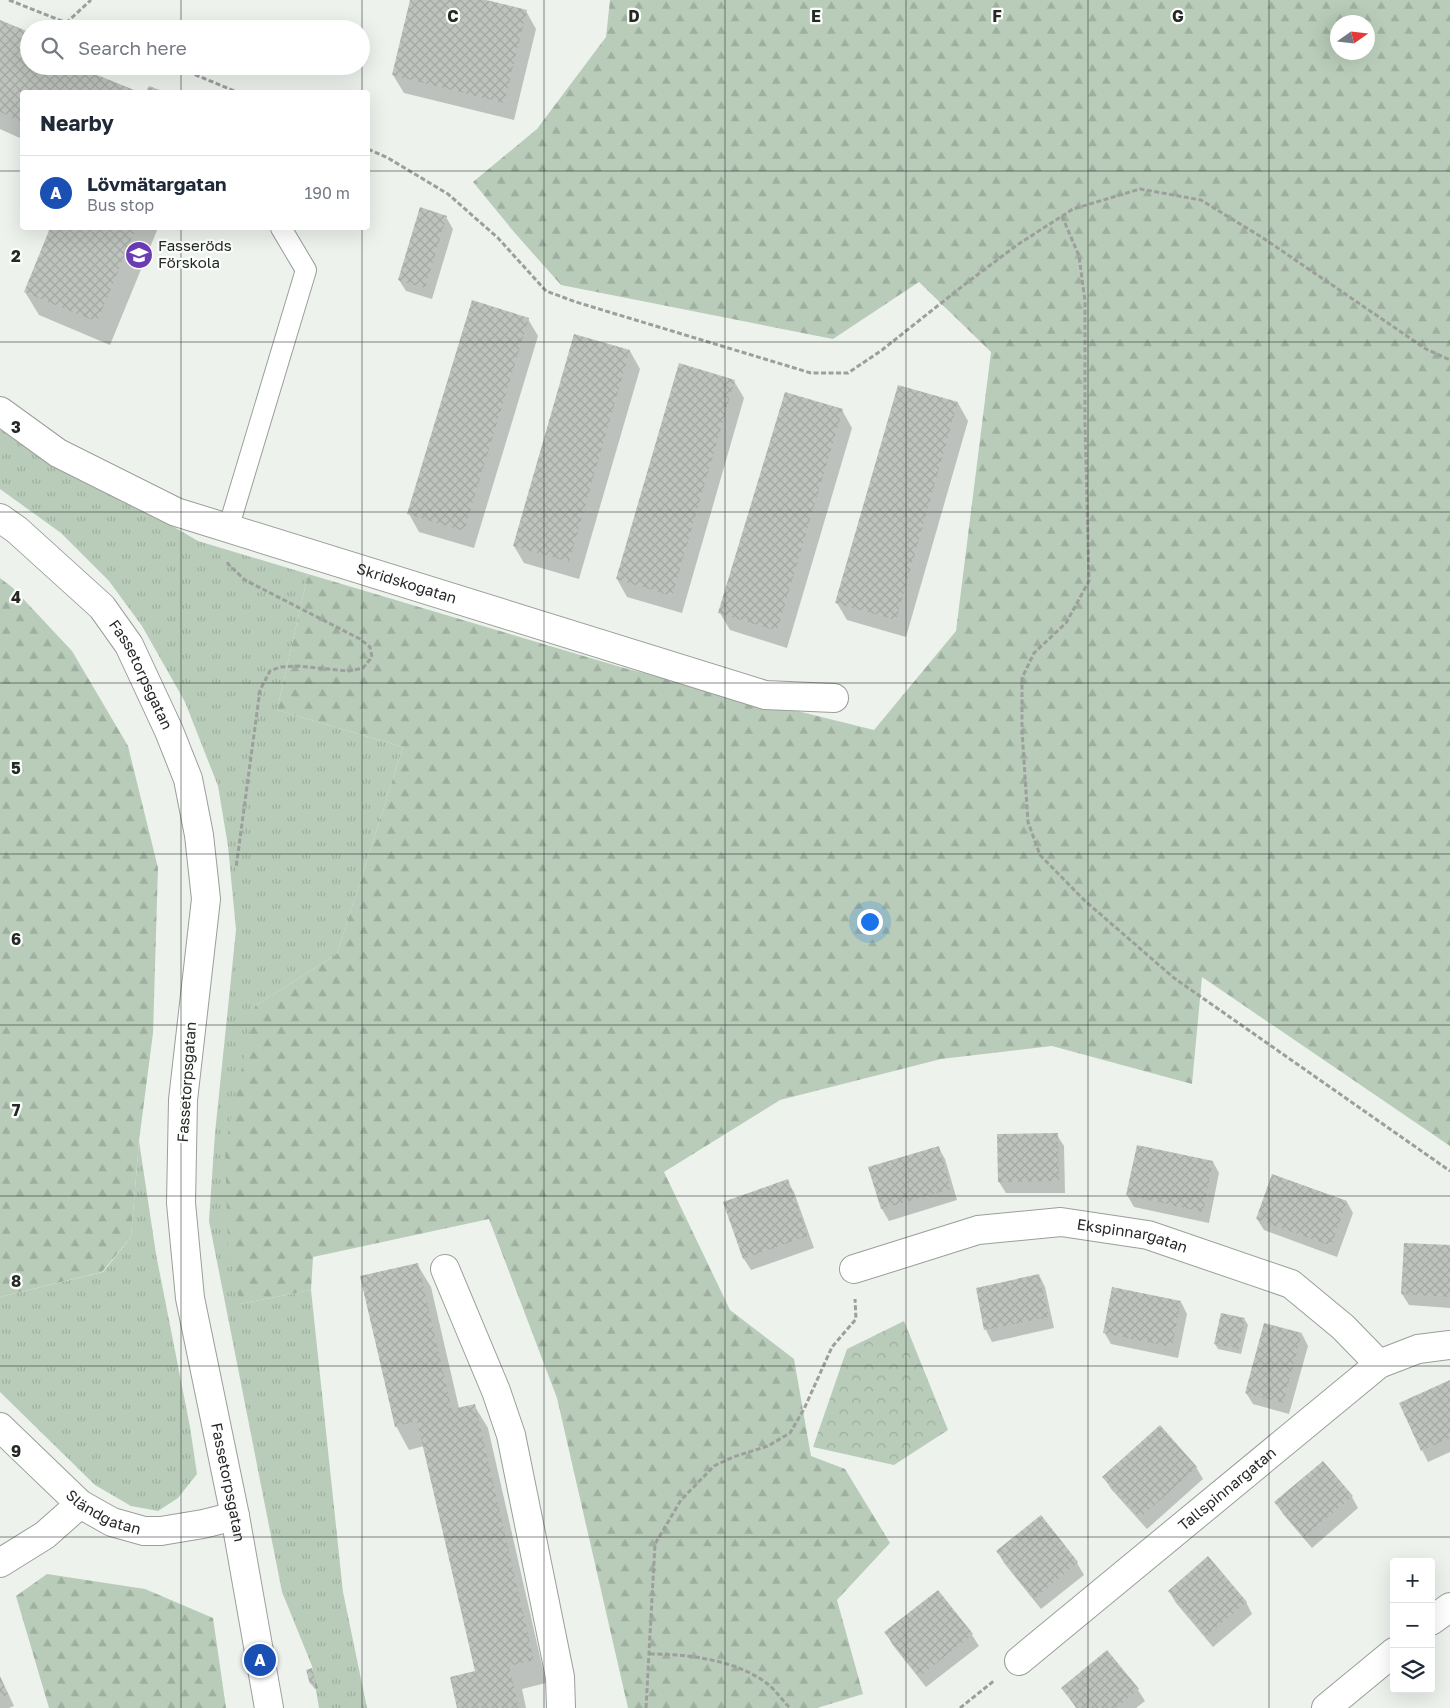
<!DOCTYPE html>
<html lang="en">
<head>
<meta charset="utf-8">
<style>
	body { margin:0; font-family:"Golos Text",sans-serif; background:#f2f2f3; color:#1f2937 }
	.controls { position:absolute; right:15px; bottom:15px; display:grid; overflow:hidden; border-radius:5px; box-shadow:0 5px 20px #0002 }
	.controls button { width:45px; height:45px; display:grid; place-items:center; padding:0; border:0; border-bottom:1px solid #e0e1e3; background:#fff; color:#1f2937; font:25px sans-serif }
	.compass { position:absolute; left:1330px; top:15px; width:45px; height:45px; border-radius:50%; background:#fff; box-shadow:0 5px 20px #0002; rotate:76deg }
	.you { position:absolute; left:869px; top:921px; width:18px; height:18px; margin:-12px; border:4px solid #fff; border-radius:50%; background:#1a73e8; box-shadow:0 0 0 8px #1a73e833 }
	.badge { display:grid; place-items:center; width:32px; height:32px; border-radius:50%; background:#d93025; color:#fff; font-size:16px; font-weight:700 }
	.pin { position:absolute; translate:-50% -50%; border:2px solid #fff; box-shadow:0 1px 5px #0006 }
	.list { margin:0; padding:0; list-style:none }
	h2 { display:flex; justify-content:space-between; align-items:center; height:65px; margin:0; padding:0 20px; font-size:21px }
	h2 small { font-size:16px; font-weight:400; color:#747a83 }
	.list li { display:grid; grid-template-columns:32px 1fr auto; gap:15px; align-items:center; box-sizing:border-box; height:75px; padding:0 20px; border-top:1px solid #e0e1e3 }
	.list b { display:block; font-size:19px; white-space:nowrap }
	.list p { margin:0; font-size:16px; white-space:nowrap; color:#747a83 }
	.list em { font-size:16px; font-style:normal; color:#747a83 }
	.icon { flex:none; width:28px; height:28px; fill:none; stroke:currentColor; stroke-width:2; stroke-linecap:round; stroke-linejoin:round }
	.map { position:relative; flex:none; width:1450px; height:1708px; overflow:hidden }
	.search { position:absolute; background:#fff; box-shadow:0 5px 20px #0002; left:20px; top:20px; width:350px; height:55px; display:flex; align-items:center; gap:12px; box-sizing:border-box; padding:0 18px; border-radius:28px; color:#747a83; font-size:19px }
	.panel { position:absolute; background:#fff; box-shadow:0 5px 20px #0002; left:20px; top:90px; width:350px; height:140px; border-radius:5px }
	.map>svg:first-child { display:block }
	.grass { fill:url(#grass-tufts) }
	.forest { fill:url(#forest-firs); fill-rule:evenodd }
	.park { fill:url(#park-crowns) }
	.shadow { fill:#0003 }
	.building { fill:url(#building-cross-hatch) }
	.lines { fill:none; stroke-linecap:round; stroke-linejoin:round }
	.lane-casing { stroke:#9a9f9a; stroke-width:22 }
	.street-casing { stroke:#9a9f9a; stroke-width:30 }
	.secondary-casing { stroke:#9a9f9a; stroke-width:30 }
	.path { stroke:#9c9f9c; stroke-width:3; stroke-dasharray:5 2.5; stroke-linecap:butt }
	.lane { stroke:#fff; stroke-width:20 }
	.street { stroke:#fff; stroke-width:28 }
	.secondary { stroke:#fff; stroke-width:28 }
	.grid { fill:none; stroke:#262826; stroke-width:1; stroke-opacity:0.55 }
	.labels { text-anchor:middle; stroke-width:4.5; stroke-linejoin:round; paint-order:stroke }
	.poi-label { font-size:15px; fill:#262826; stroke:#fcfffc; text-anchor:start }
	.street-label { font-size:15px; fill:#262826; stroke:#fcfffc }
	.grid-label { font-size:16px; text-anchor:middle; font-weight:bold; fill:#262826; stroke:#fcfffc; stroke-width:4.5; stroke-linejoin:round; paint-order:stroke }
</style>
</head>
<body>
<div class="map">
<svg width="1450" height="1708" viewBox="0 0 1450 1708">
	<defs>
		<pattern id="grass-tufts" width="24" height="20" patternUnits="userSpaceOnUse" patternTransform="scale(1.25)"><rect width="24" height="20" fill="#b8ccb9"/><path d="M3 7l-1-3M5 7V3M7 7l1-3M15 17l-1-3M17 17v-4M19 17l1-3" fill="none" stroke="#9eaf9f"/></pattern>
		<pattern id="forest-firs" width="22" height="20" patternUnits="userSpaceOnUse" patternTransform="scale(1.25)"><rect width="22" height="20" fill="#b8ccb9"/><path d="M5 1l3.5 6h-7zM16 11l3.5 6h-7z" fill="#9eaf9f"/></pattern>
		<pattern id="park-crowns" width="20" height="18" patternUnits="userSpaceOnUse" patternTransform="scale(1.25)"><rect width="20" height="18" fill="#b8ccb9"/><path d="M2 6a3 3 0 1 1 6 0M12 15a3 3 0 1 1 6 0" fill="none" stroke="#9eaf9f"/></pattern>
		<pattern id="building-cross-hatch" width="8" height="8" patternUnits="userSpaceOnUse" patternTransform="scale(1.25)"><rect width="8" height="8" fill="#bec3be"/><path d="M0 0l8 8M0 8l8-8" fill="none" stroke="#a3a8a3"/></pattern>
	</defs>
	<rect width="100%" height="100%" fill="#edf2ed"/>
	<g class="grass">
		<path d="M0,429l68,41 63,32 67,39 110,33 -31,136 126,37 -66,207 -82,52 -15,298 71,-14 32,302 24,116h-48l-7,-42 -30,-74 -73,-371 6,-88 21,-203 -8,-84 -10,-60 -33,-84 -43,-76 -33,-45 -48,-48 -61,-44z"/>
		<path d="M139,1141l17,113 34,173 7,47 -19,24 -20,13 -27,-5 -36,-21 -95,-93v-95l103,-25 28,-35z"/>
	</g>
	<g class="forest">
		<path d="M610,0h840v1146l-248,-169 -10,107 -140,-38 -111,13 -161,41 -116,72 66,138 64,49 17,97 34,13 45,74 -53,57 26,94 -46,14h-189l-71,-310 -68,-179 -176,38 -2,33 -71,14 -12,-56 -3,-101 30,-141 82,-52 66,-207 -126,-37 31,-136 316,94 250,62 82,-99 35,-279 -72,-70 -86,57 -272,-54 -47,-53 -41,-50 64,-53 69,-92zM1338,22h30v30h-30z"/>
		<path d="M0,578l13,10 59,63 56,95 30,122 -5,165 -14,108 -8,96 -29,35 -102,25z"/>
		<path d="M47,1574l98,15 68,29 13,90h-177l-33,-112z"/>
	</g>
	<path class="park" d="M904,1321l44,109 -54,35 -81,-18 34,-98z"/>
	<g class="shadow">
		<path d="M411,0h69l46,11 10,18 -22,91 -110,-27 -11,-18z"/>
		<path d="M0,22l29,44h61l6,10 40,16h-114v47l-22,-10z"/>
		<path d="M446,217l7,12 -21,70 -26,-8 -7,-11z"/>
		<path d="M52,228h106l-48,117 -71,-30 -14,-23z"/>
		<path d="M528,319l10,17 -64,212 -55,-16 -10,-18z"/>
		<path d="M575,335l55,16 10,18 -61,210 -55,-16 -10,-17z"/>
		<path d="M734,381l10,17 -62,215 -55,-16 -10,-18z"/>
		<path d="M958,403l10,18 -62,216 -59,-17 -10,-17z"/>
		<path d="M842,410l10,18 -65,220 -57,-18 -10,-17z"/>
		<path d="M1057,1135l7,11 1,47h-59l-7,-11z"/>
		<path d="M938,1147l7,12 12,41 -68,21 -7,-12 -12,-41z"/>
		<path d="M1213,1162l6,11 -10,50 -75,-16 -7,-12z"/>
		<path d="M787,1181l7,11 20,56 -63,22 -7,-11 -19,-56z"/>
		<path d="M1347,1202l6,11 -16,44 -73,-27 -7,-11z"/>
		<path d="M1450,1247v61l-41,-3 -7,-11z"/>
		<path d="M417,1264l14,23 28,121 15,-3 14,23 58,255 -24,6 4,19h-68l19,-36 -53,-226 -15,4 -13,-24z"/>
		<path d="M1039,1275l6,12 9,41 -62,14 -6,-12 -9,-41z"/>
		<path d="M1181,1302l6,12 -9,44 -67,-14 -7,-12z"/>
		<path d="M1245,1320l3,5 -7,29 -23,-5 -3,-5z"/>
		<path d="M1302,1334l6,12 -19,68 -36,-10 -7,-11z"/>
		<path d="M1450,1381v71l-22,10 -6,-12z"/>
		<path d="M1196,1467l7,12 -56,50 -36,-40 -7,-12z"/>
		<path d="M1352,1497l6,11 -46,40 -29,-34 -7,-12z"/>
		<path d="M1041,1517l36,46 7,12 -43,34 -37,-46 -6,-11z"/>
		<path d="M1169,1591l77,11 6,12 -39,33 -37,-44z"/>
		<path d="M886,1632l86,3 7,11 -53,41 -34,-43z"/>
		<path d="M311,1669l7,19 -3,1 -4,-5z"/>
		<path d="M0,1676l14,30 -5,2h-9z"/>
		<path d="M1063,1688l75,2 7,11 -9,7h-60z"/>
	</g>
	<g class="building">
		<path d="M410,0h76l41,10 -23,93 -112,-28z"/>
		<path d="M0,20l29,12v34h52l-1,2 59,24h-117v30l-22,-10z"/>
		<path d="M149,86l16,6h-19z"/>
		<path d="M420,207l27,9 -22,72 -27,-8z"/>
		<path d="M50,228h86l-39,94 -73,-30z"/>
		<path d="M472,300l57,18 -65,213 -57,-17z"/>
		<path d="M574,334l56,16 -61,212 -56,-16z"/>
		<path d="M679,363l56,17 -63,216 -56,-17z"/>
		<path d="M898,385l60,17 -62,218 -61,-17z"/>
		<path d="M785,392l58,17 -66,222 -59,-18z"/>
		<path d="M1058,1133l1,48 -61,1 -1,-48z"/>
		<path d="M1137,1145l76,16 -10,51 -77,-17z"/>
		<path d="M939,1146l12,43 -70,20 -13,-42z"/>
		<path d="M1272,1174l75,27 -16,45 -75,-27z"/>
		<path d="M788,1179l20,57 -65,23 -20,-57z"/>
		<path d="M1404,1243l46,2v52l-49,-3z"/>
		<path d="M418,1263l34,146 23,-5 59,256 -25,6 10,42h-62l-7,-31 25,-6 -58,-250 -22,6 -35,-151z"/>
		<path d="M1039,1274l10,43 -65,13 -8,-42z"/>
		<path d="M1112,1287l69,14 -9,46 -69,-14z"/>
		<path d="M1221,1313l24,5 -6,31 -25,-5z"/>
		<path d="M1264,1323l38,10 -19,70 -38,-10z"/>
		<path d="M1450,1380v58l-29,13 -22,-48z"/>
		<path d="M1160,1425l37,42 -57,51 -38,-41z"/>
		<path d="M1323,1461l30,35 -49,41 -30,-35z"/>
		<path d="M1041,1515l37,47 -44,37 -38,-48z"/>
		<path d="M1208,1556l39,46 -41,34 -38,-45z"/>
		<path d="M938,1590l35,44 -54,43 -35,-45z"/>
		<path d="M1107,1650l32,39 -23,19h-39l-16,-20z"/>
		<path d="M312,1668l4,15 -6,1 -4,-14z"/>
		<path d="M0,1677l8,17 -8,4z"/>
	</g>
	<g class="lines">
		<g class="lane-casing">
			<path id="lane" d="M228,529l78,-259 -25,-42"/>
		</g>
		<g class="street-casing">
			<g id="street">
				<path id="s1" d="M0,411l58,42 118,59 589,183 69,3"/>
				<path id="s2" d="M0,518l17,12 85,77 27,38 40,86 19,48 11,56 7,64 -23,201 -2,103 9,95 45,218 34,192"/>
				<path d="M445,1269l51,122 15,44 49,242 1,31"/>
				<path id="s3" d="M854,1269l124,-39 83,-8 87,13 143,49 52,43 36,37"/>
				<path id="s4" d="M0,1427l80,77 32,18 32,9h17l42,-7 32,-8"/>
				<path d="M0,1563l45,-28 35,-31"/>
				<path id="s5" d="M1019,1661l360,-297 39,-15 32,-4"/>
			</g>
		</g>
		<g class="secondary-casing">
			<g id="secondary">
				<path d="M1431,1621l19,-14"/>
				<path d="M1326,1708l68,-56"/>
			</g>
		</g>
		<g class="path">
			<path d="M9,0l73,29"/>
			<path d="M66,23l25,-23"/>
			<path d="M174,66l63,26"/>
			<path d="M368,149l20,9 60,36 50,44 48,53 30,11 235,71h37l34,-23 87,-69 48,-36 56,-36 67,-20 61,11 62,38 163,111 24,11"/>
			<path d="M1062,216l17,40 6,45v122l4,158 -23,42 -32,30 -12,25v52l6,92 12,33 44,45 90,78 276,193"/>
			<path d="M228,562v2l17,16 115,59 10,8 2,10 -9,11 -14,3 -51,-5 -18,1 -10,4 -10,19 -24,178"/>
			<path d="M650,1654c38,0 88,6 119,31 7,6 14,16 21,23"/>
			<path d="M646,1708l9,-164 26,-44 33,-34 19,-9 35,-11 22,-13 14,-24 28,-62 24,-28 -1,-20"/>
			<path d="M960,1708l35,-28"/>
		</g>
		<use href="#lane" class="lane"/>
		<use href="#street" class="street"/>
		<use href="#secondary" class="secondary"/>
	</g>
	<path class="grid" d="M181,0v29M362,0v92M544,0v1708M725,0v1708M906,0v1708M1088,0v1708M1269,0v1708M181,66v26M0,171h22M368,171h1082M181,228v1480M362,228v1480M0,342h1450M0,512h1450M0,683h1450M0,854h1450M0,1025h1450M0,1196h1450M0,1366h1450M0,1537h1450"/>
	<defs>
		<g id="school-disc" transform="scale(1.4375)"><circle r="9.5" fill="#6b3cb4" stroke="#fcfffc"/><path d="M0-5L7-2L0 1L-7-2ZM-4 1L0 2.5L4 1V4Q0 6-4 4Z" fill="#fff"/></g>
	</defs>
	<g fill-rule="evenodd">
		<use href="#school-disc" x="139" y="255"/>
	</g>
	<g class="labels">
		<g class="poi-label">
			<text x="158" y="251">Fasseröds<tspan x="158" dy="17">Förskola</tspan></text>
		</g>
		<g class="street-label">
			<text dy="5" stroke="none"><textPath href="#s1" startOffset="445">Skridskogatan</textPath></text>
			<text dy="5" stroke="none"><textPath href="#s2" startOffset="214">Fassetorpsgatan</textPath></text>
			<text transform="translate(187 1082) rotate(-86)" y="5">Fassetorpsgatan</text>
			<text dy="5" stroke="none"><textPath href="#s3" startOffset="286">Ekspinnargatan</textPath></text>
			<text dy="5" stroke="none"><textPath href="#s2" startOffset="1039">Fassetorpsgatan</textPath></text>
			<text dy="5" stroke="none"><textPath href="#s5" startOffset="270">Tallspinnargatan</textPath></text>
			<text dy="5" stroke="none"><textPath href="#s4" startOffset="136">Sländgatan</textPath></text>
		</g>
	</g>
	<g class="grid-label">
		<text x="453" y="22">C</text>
		<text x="634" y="22">D</text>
		<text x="816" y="22">E</text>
		<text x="997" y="22">F</text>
		<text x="1178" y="22">G</text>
		<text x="16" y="262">2</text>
		<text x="16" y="433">3</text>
		<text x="16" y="603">4</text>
		<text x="16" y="774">5</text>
		<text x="16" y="945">6</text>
		<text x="16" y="1116">7</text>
		<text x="16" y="1287">8</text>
		<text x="16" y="1457">9</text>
	</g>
</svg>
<div class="controls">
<button>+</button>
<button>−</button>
<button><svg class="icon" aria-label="layers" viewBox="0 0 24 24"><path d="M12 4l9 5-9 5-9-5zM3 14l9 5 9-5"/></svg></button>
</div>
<svg class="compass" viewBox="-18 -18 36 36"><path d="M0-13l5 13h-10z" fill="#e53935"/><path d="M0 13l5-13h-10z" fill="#747a83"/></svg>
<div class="you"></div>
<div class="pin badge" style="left:260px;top:1660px;background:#1a4fb4">A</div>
<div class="search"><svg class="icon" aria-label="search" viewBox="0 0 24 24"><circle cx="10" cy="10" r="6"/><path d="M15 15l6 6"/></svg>Search here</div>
<section class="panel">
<h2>Nearby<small></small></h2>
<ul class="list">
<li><span class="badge" style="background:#1a4fb4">A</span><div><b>Lövmätargatan</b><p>Bus stop</p></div><em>190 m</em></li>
</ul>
</section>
</div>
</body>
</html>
